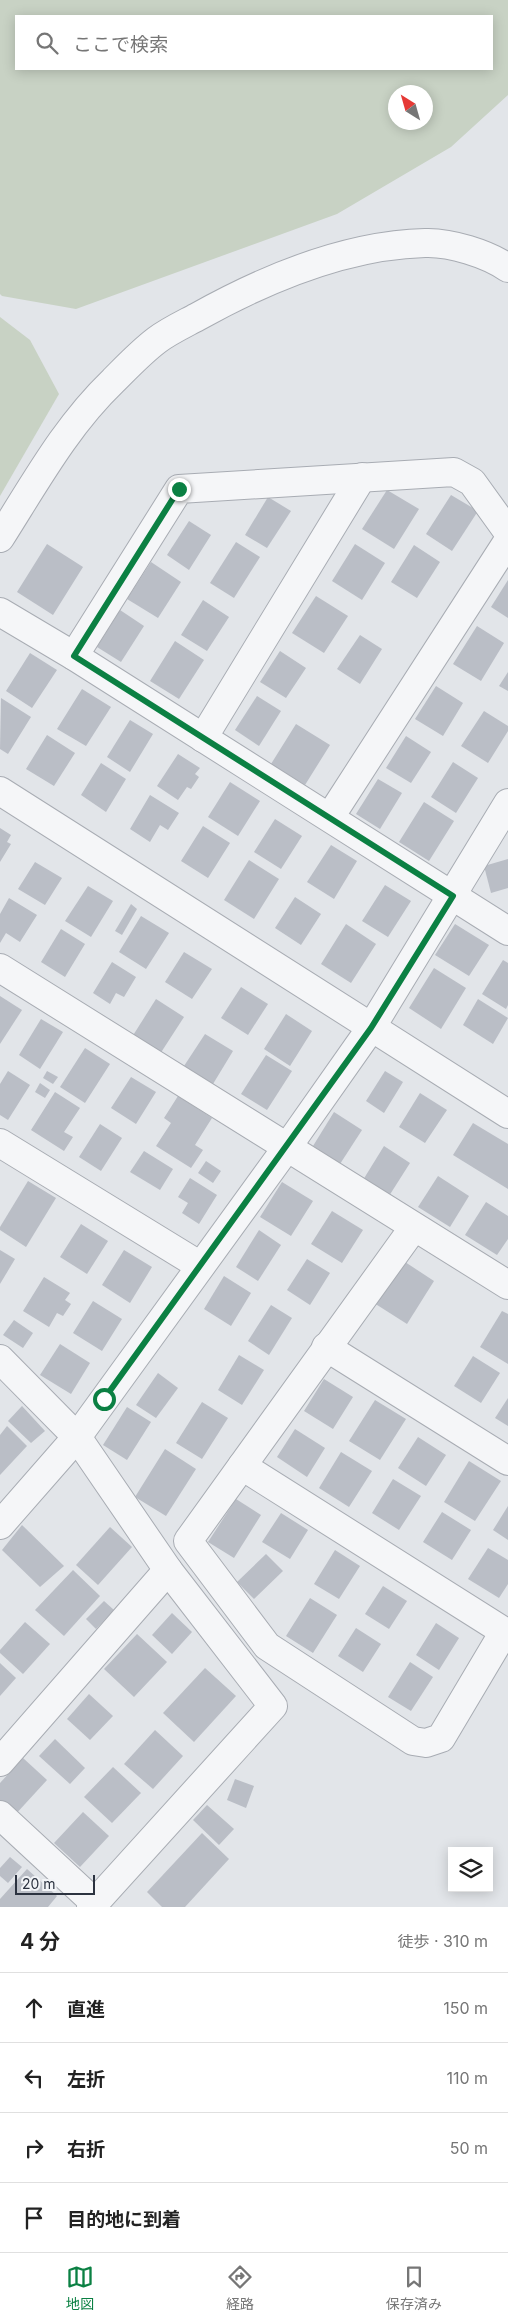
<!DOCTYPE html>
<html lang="ja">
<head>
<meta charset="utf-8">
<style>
	body { margin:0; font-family:Inter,"Noto Sans JP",sans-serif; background:#f2f2f2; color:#222 }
	.controls { position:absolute; right:15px; bottom:15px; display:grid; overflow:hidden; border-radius:0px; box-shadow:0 2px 12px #0003 }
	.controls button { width:45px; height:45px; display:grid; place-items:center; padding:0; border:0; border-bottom:1px solid #e0e0e0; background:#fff; color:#222; font:25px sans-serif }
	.compass { position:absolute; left:388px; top:85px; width:45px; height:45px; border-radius:50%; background:#fff; box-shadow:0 2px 12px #0003; rotate:323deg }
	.scale { position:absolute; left:15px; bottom:12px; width:80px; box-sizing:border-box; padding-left:5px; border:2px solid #2c3340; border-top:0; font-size:14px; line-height:18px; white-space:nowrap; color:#2c3340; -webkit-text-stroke:4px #f2f4f7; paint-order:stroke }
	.stop { position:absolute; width:15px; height:15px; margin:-11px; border:4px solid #0b8043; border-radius:50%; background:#fff }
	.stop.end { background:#0b8043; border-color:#fff; box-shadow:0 1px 5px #0008 }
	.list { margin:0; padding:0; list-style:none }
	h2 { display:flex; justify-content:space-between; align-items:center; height:65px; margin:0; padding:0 20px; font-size:21px }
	h2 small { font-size:16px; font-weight:400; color:#767676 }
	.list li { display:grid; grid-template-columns:32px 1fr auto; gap:15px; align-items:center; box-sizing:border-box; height:70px; padding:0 20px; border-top:1px solid #e0e0e0 }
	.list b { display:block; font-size:19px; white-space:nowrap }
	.list em { font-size:16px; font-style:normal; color:#767676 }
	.icon { flex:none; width:28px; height:28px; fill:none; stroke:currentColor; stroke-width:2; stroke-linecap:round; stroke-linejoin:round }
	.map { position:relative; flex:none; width:508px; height:1907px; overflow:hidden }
	.search { position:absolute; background:#fff; box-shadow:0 2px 12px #0003; left:15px; right:15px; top:15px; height:55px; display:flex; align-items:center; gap:12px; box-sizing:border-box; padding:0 18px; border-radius:0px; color:#767676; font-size:19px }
	.sheet { height:345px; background:#fff }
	nav { display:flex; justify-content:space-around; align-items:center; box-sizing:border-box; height:70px; border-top:1px solid #e0e0e0; background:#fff; font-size:14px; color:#767676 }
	nav a { display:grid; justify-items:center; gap:2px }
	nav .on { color:#0b8043 }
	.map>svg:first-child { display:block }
	.green { fill:#c8d2c4; fill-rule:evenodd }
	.building { fill:#babec6 }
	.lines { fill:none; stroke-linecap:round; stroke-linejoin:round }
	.minor-casing { stroke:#a8acb3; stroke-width:30 }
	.minor { stroke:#f5f6f8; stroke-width:28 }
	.route { stroke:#0b8043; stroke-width:6 }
</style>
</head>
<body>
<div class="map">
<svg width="508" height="1907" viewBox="0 0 508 1907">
	<rect width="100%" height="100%" fill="#e2e5e9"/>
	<g class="green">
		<path d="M0,0h508v95l-57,52 -114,67 -261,95 -74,-13 -2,-2zM16,16h476v53h-476zM396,92h30v30h-30z"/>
		<path d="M0,317l30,23 29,54 -59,102z"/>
	</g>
	<g class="building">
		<path d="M387,490l32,19 -25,40 -32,-20z"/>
		<path d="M451,495l27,16 -26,40 -26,-17z"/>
		<path d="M268,497l23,14 -24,37 -22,-13z"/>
		<path d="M189,521l22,14 -22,35 -22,-15z"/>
		<path d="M236,542l24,15 -26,41 -24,-15z"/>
		<path d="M47,544l36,23 -30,48 -36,-23z"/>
		<path d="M355,544l30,19 -23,37 -30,-19z"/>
		<path d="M414,545l26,17 -23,36 -26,-16z"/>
		<path d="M151,562l30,20 -23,36 -31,-19z"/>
		<path d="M508,580v38l-17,-11z"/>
		<path d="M316,596l32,20 -24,37 -32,-20z"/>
		<path d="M203,600l26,17 -22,34 -26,-16z"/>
		<path d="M120,610l24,16 -23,36 -24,-15z"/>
		<path d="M477,626l27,17 -23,38 -28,-17z"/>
		<path d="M360,635l22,14 -22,35 -23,-15z"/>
		<path d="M175,641l29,19 -25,39 -29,-18z"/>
		<path d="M280,651l26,17 -20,30 -26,-16z"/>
		<path d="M30,653l27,17 -25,38 -26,-17z"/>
		<path d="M508,672v19l-9,-5z"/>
		<path d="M436,686l27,17 -20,33 -28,-17z"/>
		<path d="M82,689l29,18 -25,39 -29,-17z"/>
		<path d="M257,696l24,15 -22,35 -24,-16z"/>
		<path d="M1,698l30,19 -23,37 -8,-5z"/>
		<path d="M484,711l24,15v5l-20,32 -27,-17z"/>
		<path d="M130,720l23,14 -23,38 -23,-15z"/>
		<path d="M296,724l34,21 -25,40 -34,-21z"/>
		<path d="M47,735l28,18 -21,33 -28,-17z"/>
		<path d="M406,736l25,16 -20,31 -25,-15z"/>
		<path d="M178,754l22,14 -5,6 4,3 -8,12 -4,-2 -9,13 -21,-14z"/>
		<path d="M453,762l25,16 -22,35 -25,-16z"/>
		<path d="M101,763l25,16 -20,33 -25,-17z"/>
		<path d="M378,779l24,14 -22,36 -24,-15z"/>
		<path d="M230,782l30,19 -22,35 -30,-19z"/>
		<path d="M150,795l29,18 -11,17 -8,-5 -10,17 -20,-13z"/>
		<path d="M424,802l30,19 -25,40 -30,-19z"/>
		<path d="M275,819l27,17 -21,33 -27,-17z"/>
		<path d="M203,826l27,17 -22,35 -27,-17z"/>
		<path d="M0,828l11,7 -4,7 4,2 -11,18z"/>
		<path d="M331,845l26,16 -23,38 -27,-17z"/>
		<path d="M508,859v29l-17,5 -7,-27z"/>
		<path d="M249,860l30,19 -25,40 -30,-19z"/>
		<path d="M35,862l27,16 -17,27 -27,-16z"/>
		<path d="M385,885l26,16 -23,36 -26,-16z"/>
		<path d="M88,886l25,15 -22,36 -26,-16z"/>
		<path d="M295,897l26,17 -20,31 -26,-17z"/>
		<path d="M9,898l28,17 -17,27 -14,-9 -6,10v-29z"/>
		<path d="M131,904l6,5 -15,26 -7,-4z"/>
		<path d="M141,916l28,17 -23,36 -27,-17z"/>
		<path d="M346,924l30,20 -25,39 -30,-19z"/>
		<path d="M455,924l34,21 -20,31 -34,-21z"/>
		<path d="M61,929l24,15 -20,33 -24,-15z"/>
		<path d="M184,952l28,17 -20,30 -27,-17z"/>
		<path d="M503,960l5,3v42l-2,4 -24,-15z"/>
		<path d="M112,962l24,15 -12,20 -8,-4 -6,11 -17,-11z"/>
		<path d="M434,968l32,20 -25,41 -32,-21z"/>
		<path d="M241,987l27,17 -20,31 -27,-17z"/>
		<path d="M0,996l22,14 -22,34z"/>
		<path d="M156,999l28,18 -24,37 -28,-17z"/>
		<path d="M478,999l30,19 -15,26 -30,-19z"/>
		<path d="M286,1014l26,17 -22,35 -26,-17z"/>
		<path d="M41,1019l22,13 -23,37 -21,-14z"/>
		<path d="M205,1034l28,17 -20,33 -29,-18z"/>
		<path d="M85,1048l25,16 -25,39 -25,-16z"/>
		<path d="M266,1055l26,16 -25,39 -26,-16z"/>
		<path d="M8,1071l22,14 -22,35 -8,-5v-31z"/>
		<path d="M47,1071l11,6 -5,7 -10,-6z"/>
		<path d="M385,1071l18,11 -19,31 -18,-12z"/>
		<path d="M131,1077l25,15 -20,32 -25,-16z"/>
		<path d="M40,1083l10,7 -5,8 -10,-6z"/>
		<path d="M55,1092l25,16 -16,24 9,5 -9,14 -33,-21z"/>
		<path d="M420,1093l27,17 -22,33 -26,-16z"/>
		<path d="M178,1096l34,22 -17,27 8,5 -12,18 -35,-22 15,-23 -7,-5z"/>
		<path d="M334,1112l28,18 -22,34 -27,-18z"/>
		<path d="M473,1123l35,21v45l-55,-34z"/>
		<path d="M100,1124l22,14 -21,33 -22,-14z"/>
		<path d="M384,1146l26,17 -21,33 -26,-16z"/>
		<path d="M144,1151l29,18 -13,21 -30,-18z"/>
		<path d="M206,1161l15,10 -8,12 -15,-10z"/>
		<path d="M438,1176l31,20 -19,31 -32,-20z"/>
		<path d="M190,1178l27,17 -18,29 -17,-11 6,-10 -10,-6z"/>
		<path d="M28,1181l28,17 -30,49 -26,-17v-3z"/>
		<path d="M282,1182l31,19 -22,35 -31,-19z"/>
		<path d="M486,1202l22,14v23l-11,16 -32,-20z"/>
		<path d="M332,1211l31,19 -21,33 -31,-19z"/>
		<path d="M81,1224l27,17 -21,33 -27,-17z"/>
		<path d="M259,1230l22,15 -23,36 -22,-14z"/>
		<path d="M0,1250l15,9 -15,25z"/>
		<path d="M124,1250l28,17 -22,36 -28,-18z"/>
		<path d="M307,1259l23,14 -20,32 -23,-15z"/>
		<path d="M402,1260l32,21 -27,43 -33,-21z"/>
		<path d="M224,1276l27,17 -20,33 -27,-17z"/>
		<path d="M44,1277l26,16 -5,7 6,4 -8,12 -6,-3 -8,14 -26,-16z"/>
		<path d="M93,1301l29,18 -20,32 -29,-18z"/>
		<path d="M271,1305l21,13 -23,37 -21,-14z"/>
		<path d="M502,1311l6,3v50l-28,-17z"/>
		<path d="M14,1320l19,13 -10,15 -20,-13z"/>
		<path d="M60,1344l30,19 -19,31 -31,-19z"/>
		<path d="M239,1355l25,15 -22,35 -24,-15z"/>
		<path d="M473,1356l27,17 -19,30 -27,-17z"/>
		<path d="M158,1373l20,15 -22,30 -20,-13z"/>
		<path d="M324,1379l29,18 -20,32 -29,-18z"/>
		<path d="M508,1398v28l-13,-8z"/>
		<path d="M375,1400l31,19 -26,41 -31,-19z"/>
		<path d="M202,1402l26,16 -26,41 -26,-16z"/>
		<path d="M22,1406l23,25 -14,12 -23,-22z"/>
		<path d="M127,1407l24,15 -24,38 -24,-15z"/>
		<path d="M7,1426l20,20 -27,29v-40z"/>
		<path d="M295,1429l30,19 -18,29 -30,-20z"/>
		<path d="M418,1437l28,18 -20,31 -28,-18z"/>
		<path d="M165,1449l31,20 -30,47 -31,-19z"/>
		<path d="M341,1452l31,19 -23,36 -30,-19z"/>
		<path d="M469,1461l32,20 -26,40 -31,-19z"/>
		<path d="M393,1479l28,17 -22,34 -27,-17z"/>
		<path d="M236,1499l25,16 -27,43 -26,-16z"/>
		<path d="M508,1506v34l-15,-10z"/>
		<path d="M442,1512l29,18 -19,30 -29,-18z"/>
		<path d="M281,1513l27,17 -18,29 -28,-17z"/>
		<path d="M22,1525l42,41 -24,21 -38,-37z"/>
		<path d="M110,1527l22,20 -34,38 -22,-20z"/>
		<path d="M488,1548l20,12v24l-9,14 -31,-19z"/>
		<path d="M335,1550l25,16 -21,33 -25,-15z"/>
		<path d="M266,1554l17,17 -29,28 -17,-17z"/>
		<path d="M73,1570l27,26 -36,40 -29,-26z"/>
		<path d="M383,1586l24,15 -18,28 -24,-15z"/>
		<path d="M310,1598l27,17 -24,38 -27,-17z"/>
		<path d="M104,1601l10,9 -18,19 -10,-10z"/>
		<path d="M172,1613l20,19 -20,22 -20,-19z"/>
		<path d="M25,1622l25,22 -27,30 -23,-21v-3z"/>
		<path d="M436,1623l23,15 -20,32 -23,-15z"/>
		<path d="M356,1628l25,16 -18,28 -25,-16z"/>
		<path d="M137,1634l30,28 -33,35 -30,-28z"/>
		<path d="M410,1662l23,15 -22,34 -23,-14z"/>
		<path d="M0,1663l16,15 -16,18z"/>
		<path d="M205,1668l31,28 -42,46 -31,-29z"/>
		<path d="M89,1694l24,22 -23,24 -23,-21z"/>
		<path d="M155,1730l28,26 -30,33 -29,-25z"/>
		<path d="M55,1739l30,29 -15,16 -31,-28z"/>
		<path d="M23,1758l24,22 -33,36 -14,-13v-20z"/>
		<path d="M113,1767l28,26 -29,30 -28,-26z"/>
		<path d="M235,1779l19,7 -8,22 -19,-8z"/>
		<path d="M207,1805l27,24 -15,16 -26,-25z"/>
		<path d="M83,1812l26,24 -29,31 -26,-24z"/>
		<path d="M202,1833l27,26 -44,48h-23l-15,-15z"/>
		<path d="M10,1857l12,10 -14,16 -8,-7v-8z"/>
		<path d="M27,1869l30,27 -9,11h-48v-8z"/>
	</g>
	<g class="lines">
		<g class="minor-casing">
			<g id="minor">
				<path d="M0,538c35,-55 66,-112 113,-157 14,-14 28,-29 44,-41 12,-9 27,-16 40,-23 68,-38 148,-72 228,-74 25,-1 63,11 83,25"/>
				<path d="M0,612l74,44 434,275"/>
				<path d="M74,656l105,-167 275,-17 18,10 36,50"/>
				<path d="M203,738l159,-261"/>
				<path d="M0,791l508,323"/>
				<path d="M330,817l178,-276"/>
				<path d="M0,968l508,317"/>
				<path d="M0,1143l199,122"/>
				<path d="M414,1227l-226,314 79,105 146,95 13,2 15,-5 63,-106"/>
				<path d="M326,1347l182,114"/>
				<path d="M0,1359l77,78 91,133 105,136 -182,201"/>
				<path d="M242,1466l266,168"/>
				<path d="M0,1525l77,-88 211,-291 83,-118 137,-225"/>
				<path d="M0,1762l168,-192"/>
				<path d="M0,1815l95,88"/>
			</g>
		</g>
		<use href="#minor" class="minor"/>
	</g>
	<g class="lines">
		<path class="route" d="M104,1399l267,-371 82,-132 -379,-240 105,-167"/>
	</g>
</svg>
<div class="controls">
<button><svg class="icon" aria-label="layers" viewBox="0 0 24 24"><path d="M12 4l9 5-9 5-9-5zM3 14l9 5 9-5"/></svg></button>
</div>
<svg class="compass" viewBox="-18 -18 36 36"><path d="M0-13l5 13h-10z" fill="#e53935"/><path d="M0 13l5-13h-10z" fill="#767676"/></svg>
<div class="scale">20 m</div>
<div class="stop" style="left:104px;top:1399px"></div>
<div class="stop end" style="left:179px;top:489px"></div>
<div class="search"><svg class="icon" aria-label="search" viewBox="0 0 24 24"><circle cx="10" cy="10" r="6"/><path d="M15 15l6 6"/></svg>ここで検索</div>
</div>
<section class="sheet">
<h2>4 分<small>徒歩 · 310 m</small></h2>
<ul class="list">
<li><svg class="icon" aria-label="ahead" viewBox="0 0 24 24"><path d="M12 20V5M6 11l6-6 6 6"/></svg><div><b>直進</b></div><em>150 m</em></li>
<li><svg class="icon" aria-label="left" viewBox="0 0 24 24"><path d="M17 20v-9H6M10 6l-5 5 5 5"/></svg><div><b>左折</b></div><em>110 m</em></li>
<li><svg class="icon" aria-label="right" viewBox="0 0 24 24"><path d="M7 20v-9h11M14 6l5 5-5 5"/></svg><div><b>右折</b></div><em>50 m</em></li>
<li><svg class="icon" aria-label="arrive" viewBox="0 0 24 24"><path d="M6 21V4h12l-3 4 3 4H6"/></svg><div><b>目的地に到着</b></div></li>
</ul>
</section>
<nav>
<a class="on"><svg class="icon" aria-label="map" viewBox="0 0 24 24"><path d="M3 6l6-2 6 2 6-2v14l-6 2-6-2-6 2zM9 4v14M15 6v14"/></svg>地図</a>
<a><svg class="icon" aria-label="directions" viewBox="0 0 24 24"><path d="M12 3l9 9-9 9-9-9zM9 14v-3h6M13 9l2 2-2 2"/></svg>経路</a>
<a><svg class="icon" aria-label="saved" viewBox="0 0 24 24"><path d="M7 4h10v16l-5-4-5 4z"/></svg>保存済み</a>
</nav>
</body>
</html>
